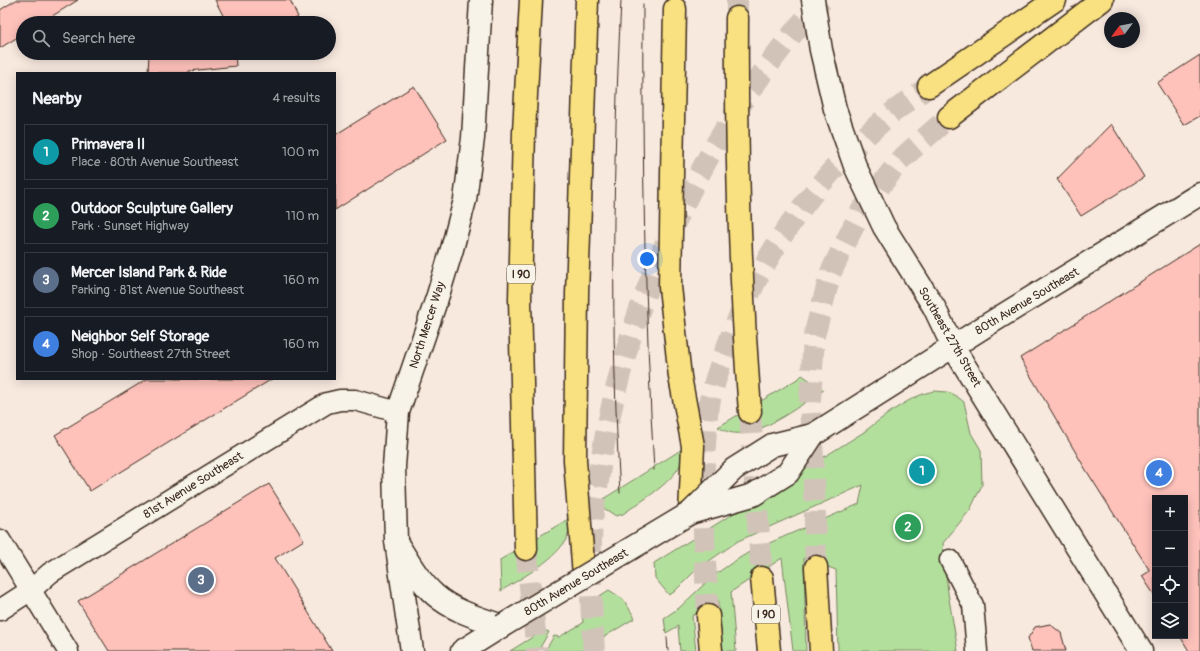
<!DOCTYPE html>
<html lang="en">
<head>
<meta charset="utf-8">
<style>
	body { margin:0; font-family:Pangolin,sans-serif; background:#20242c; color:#f1f3f6 }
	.controls { position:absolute; right:12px; bottom:12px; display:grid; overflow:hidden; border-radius:0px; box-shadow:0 2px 10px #0003 }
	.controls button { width:36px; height:36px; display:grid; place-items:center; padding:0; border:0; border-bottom:1px solid #363941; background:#171b24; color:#f1f3f6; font:20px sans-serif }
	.compass { position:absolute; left:1104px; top:12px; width:36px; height:36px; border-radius:50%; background:#171b24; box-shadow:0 2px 10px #0003; rotate:238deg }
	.you { position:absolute; left:647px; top:259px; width:14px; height:14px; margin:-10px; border:3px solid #fff; border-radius:50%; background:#1a73e8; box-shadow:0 0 0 6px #1a73e833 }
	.badge { display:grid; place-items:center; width:26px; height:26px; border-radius:50%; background:#1a73e8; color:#fff; font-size:13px; font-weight:700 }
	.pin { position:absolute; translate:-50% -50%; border:2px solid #fff; box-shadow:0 1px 4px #0006 }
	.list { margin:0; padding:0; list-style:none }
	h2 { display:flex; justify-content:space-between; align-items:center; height:52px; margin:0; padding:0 16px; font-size:17px }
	h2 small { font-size:13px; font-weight:400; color:#9ea1a6 }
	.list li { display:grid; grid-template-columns:26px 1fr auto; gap:12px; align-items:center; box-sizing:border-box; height:56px; margin:0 8px 8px; padding:0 8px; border:1px solid #363941; border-radius:0px }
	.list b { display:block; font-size:15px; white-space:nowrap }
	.list p { margin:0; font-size:13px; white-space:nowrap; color:#9ea1a6 }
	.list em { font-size:13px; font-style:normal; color:#9ea1a6 }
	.icon { flex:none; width:22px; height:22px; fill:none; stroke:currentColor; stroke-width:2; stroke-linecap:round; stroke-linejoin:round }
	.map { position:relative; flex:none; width:1200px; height:651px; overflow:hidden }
	.search { position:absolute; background:#171b24; box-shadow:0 2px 10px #0003; left:16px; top:16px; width:320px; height:44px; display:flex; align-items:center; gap:10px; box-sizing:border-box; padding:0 14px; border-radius:22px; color:#9ea1a6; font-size:15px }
	.panel { position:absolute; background:#171b24; box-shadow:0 2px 10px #0003; left:16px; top:72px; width:320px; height:308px; border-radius:0px }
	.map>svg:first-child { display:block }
	.green { fill:#b3df9d; stroke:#77845e }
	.building { fill:#fec2bb; stroke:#3b2a1e }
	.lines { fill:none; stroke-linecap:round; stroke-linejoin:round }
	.highway-tunnel { stroke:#d2c3b8; stroke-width:22; stroke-dasharray:22 11; stroke-linecap:butt }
	.street-casing { stroke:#3b2a1e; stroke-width:23 }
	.secondary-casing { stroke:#3b2a1e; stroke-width:25 }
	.highway-casing { stroke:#3b2a1e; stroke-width:25 }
	.street { stroke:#f7f3e8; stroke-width:20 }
	.secondary { stroke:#f7f3e8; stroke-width:22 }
	.highway { stroke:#f9e181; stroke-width:22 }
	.tram { stroke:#3b2a1e; stroke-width:1 }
	.secondary-bridge-casing { stroke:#3b2a1e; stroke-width:25; stroke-linecap:butt }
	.secondary-bridge { stroke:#f7f3e8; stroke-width:22 }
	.labels { text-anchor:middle; stroke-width:3; stroke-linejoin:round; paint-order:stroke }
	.shield { fill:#f7f3e8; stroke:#73665b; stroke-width:1 }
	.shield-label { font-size:11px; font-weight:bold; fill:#3b2a1e }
	.street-label { font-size:12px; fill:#3b2a1e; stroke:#f7f3e8 }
</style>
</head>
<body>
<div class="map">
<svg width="1200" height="651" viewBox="0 0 1200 651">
	<rect width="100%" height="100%" fill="#f8e9df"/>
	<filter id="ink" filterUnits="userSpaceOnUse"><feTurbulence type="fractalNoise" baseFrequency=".025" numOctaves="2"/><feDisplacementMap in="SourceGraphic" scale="8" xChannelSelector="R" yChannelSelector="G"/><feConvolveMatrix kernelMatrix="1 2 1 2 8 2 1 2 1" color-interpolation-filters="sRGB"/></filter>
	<g filter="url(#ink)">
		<g class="green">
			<path d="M802,375l22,15c-19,12 -60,43 -82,43 -9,1 -16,-1 -24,-6l81,-49z"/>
			<path d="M935,391l12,1 8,3 9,7 7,31 10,17 1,35 -12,25 -27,33 5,50 10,58h-120l-2,-81 -32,-12 2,93h-13l-11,-93 -51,34 5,59h-13l-5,-51 -26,16 4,35h-16l-2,-25 -12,7 -2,-15 15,-10 34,-32 20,-14 18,-11 108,-47 4,-19 -125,56 -42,29 -22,22 -5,3 -14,-17 -1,-15 210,-131c19,-15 48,-38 71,-41z"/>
			<path d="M684,448c3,28 -42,52 -61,66l-7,2 -14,-9 -2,-6z"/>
			<path d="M568,519c11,30 -46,58 -67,72l-1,-31z"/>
			<path d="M609,590l14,9 12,19 -54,33h-36l9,-15 5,1 24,-14 -1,-16z"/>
			<path d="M544,630l5,2 -11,19h-28z"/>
		</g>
		<g class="building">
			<path d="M16,0h62l-37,23h-18v11l-23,14v-38z"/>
			<path d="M215,0h75l8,17 -10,6h-61z"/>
			<path d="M149,53h86l1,13 -47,5v2h-41z"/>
			<path d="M1200,55v61l-16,9 -27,-42z"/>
			<path d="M414,86l33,53 -112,71v-75z"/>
			<path d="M1111,124l33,53 -63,39 -24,-37z"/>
			<path d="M1200,244v407h-11l-9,-15h5v-138h-30v98l-13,-20 8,-5 -64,-101 -66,-112z"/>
			<path d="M147,379h125l-182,112 -35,-56z"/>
			<path d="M269,484l35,56 -29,18 57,93h-223l-31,-50z"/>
			<path d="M1050,624l11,9 5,18h-34l-4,-13 7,-11z"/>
		</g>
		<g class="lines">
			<g class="highway-tunnel">
				<path d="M737,18v-18"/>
				<path d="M750,412l12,166"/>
				<path d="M526,549l11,102"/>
				<path d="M816,567l-2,-87 -4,-78 4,-66 17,-64 29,-59 40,-53 49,-43"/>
				<path d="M708,616c-3,-56 -7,-114 -3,-171 1,-10 1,-20 2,-30 4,-25 13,-50 22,-73 32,-88 87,-164 158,-225 13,-11 28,-20 42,-31"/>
				<path d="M594,651c-3,-43 -5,-86 -2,-128 1,-17 5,-33 7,-49 26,-173 105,-345 223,-474"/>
			</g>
			<g class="street-casing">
				<g id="street">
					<path d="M0,540l68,111"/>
					<path d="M950,560l23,45 4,46"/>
					<path d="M0,610l31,-20 19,-17 277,-170 13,-3h15l43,12"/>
				</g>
			</g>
			<g class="secondary-casing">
				<g id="secondary">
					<path d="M813,0l8,50 14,59 20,57 29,61 50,80 19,40 188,304"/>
					<path d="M813,435l174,-110 213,-131"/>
					<path d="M400,548c10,16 20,34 35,47 18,16 44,23 67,31"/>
					<path d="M412,651l-16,-110 -2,-74 4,-55 40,-117 14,-46 13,-49 8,-62 8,-138"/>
					<path d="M462,651l40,-25"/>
				</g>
			</g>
			<g class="highway-casing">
				<g id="highway">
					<path d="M675,9l-5,278 10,90 13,69 -3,67"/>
					<path d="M737,18c-1,131 3,262 13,394"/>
					<path d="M929,86l126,-86"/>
					<path d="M949,117l153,-117"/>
					<path d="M526,549l-6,-250 4,-167 7,-132"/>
					<path d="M816,567l5,84"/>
					<path d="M584,576l-9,-116 2,-166 10,-294"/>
					<path d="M762,578l7,73"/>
					<path d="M708,616l3,35"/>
				</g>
			</g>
			<use href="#street" class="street"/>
			<use href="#secondary" class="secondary"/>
			<use href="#highway" class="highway"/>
			<g class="tram">
				<path d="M643,4c-1,155 2,311 11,466"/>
				<path d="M620,493c-10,-164 -7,-328 1,-492"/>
				<path d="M667,637l1,14"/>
			</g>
			<g class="secondary-bridge-casing">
				<g id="secondary-bridge">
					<path d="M691,512l43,-43 38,-24 41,-10"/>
					<path d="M502,626l188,-113 63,-18 35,-22 25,-38"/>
				</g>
			</g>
			<use href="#secondary-bridge" class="secondary-bridge"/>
		</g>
	</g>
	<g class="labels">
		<g class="shield">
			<rect x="507" y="265" width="28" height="18" rx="3"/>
			<rect x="752" y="605" width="28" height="18" rx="3"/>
		</g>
		<g class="shield-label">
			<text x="521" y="278">I 90</text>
			<text x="766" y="618">I 90</text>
		</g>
		<g class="street-label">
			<text transform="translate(1027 301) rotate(-31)" y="4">80th Avenue Southeast</text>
			<text transform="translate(427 325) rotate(-72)" y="4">North Mercer Way</text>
			<text transform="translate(950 337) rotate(60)" y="4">Southeast 27th Street</text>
			<text transform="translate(193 485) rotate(-32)" y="4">81st Avenue Southeast</text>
			<text transform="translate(576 582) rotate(-31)" y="4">80th Avenue Southeast</text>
		</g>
	</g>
</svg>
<div class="controls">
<button>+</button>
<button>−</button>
<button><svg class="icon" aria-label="locate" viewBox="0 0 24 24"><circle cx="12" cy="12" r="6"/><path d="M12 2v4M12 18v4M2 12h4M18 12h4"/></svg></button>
<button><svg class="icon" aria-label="layers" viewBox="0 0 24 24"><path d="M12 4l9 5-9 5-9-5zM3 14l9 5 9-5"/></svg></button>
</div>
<svg class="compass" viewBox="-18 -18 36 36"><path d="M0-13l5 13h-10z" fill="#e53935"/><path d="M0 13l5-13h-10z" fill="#9ea1a6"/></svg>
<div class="you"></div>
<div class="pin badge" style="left:922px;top:471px;background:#0f9aa8">1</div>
<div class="pin badge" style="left:908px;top:527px;background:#2e9e5b">2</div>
<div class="pin badge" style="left:201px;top:580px;background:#5c6f8a">3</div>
<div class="pin badge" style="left:1159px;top:473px;background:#3f7fe0">4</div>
<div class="search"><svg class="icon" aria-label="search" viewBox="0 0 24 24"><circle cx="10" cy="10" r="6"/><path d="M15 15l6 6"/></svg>Search here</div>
<section class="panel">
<h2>Nearby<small>4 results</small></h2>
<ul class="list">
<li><span class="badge" style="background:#0f9aa8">1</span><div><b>Primavera II</b><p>Place · 80th Avenue Southeast</p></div><em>100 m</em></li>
<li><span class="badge" style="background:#2e9e5b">2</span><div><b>Outdoor Sculpture Gallery</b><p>Park · Sunset Highway</p></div><em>110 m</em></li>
<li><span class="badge" style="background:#5c6f8a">3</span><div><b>Mercer Island Park &amp; Ride</b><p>Parking · 81st Avenue Southeast</p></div><em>160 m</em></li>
<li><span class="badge" style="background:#3f7fe0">4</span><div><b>Neighbor Self Storage</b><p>Shop · Southeast 27th Street</p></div><em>160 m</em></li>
</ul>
</section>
</div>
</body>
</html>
